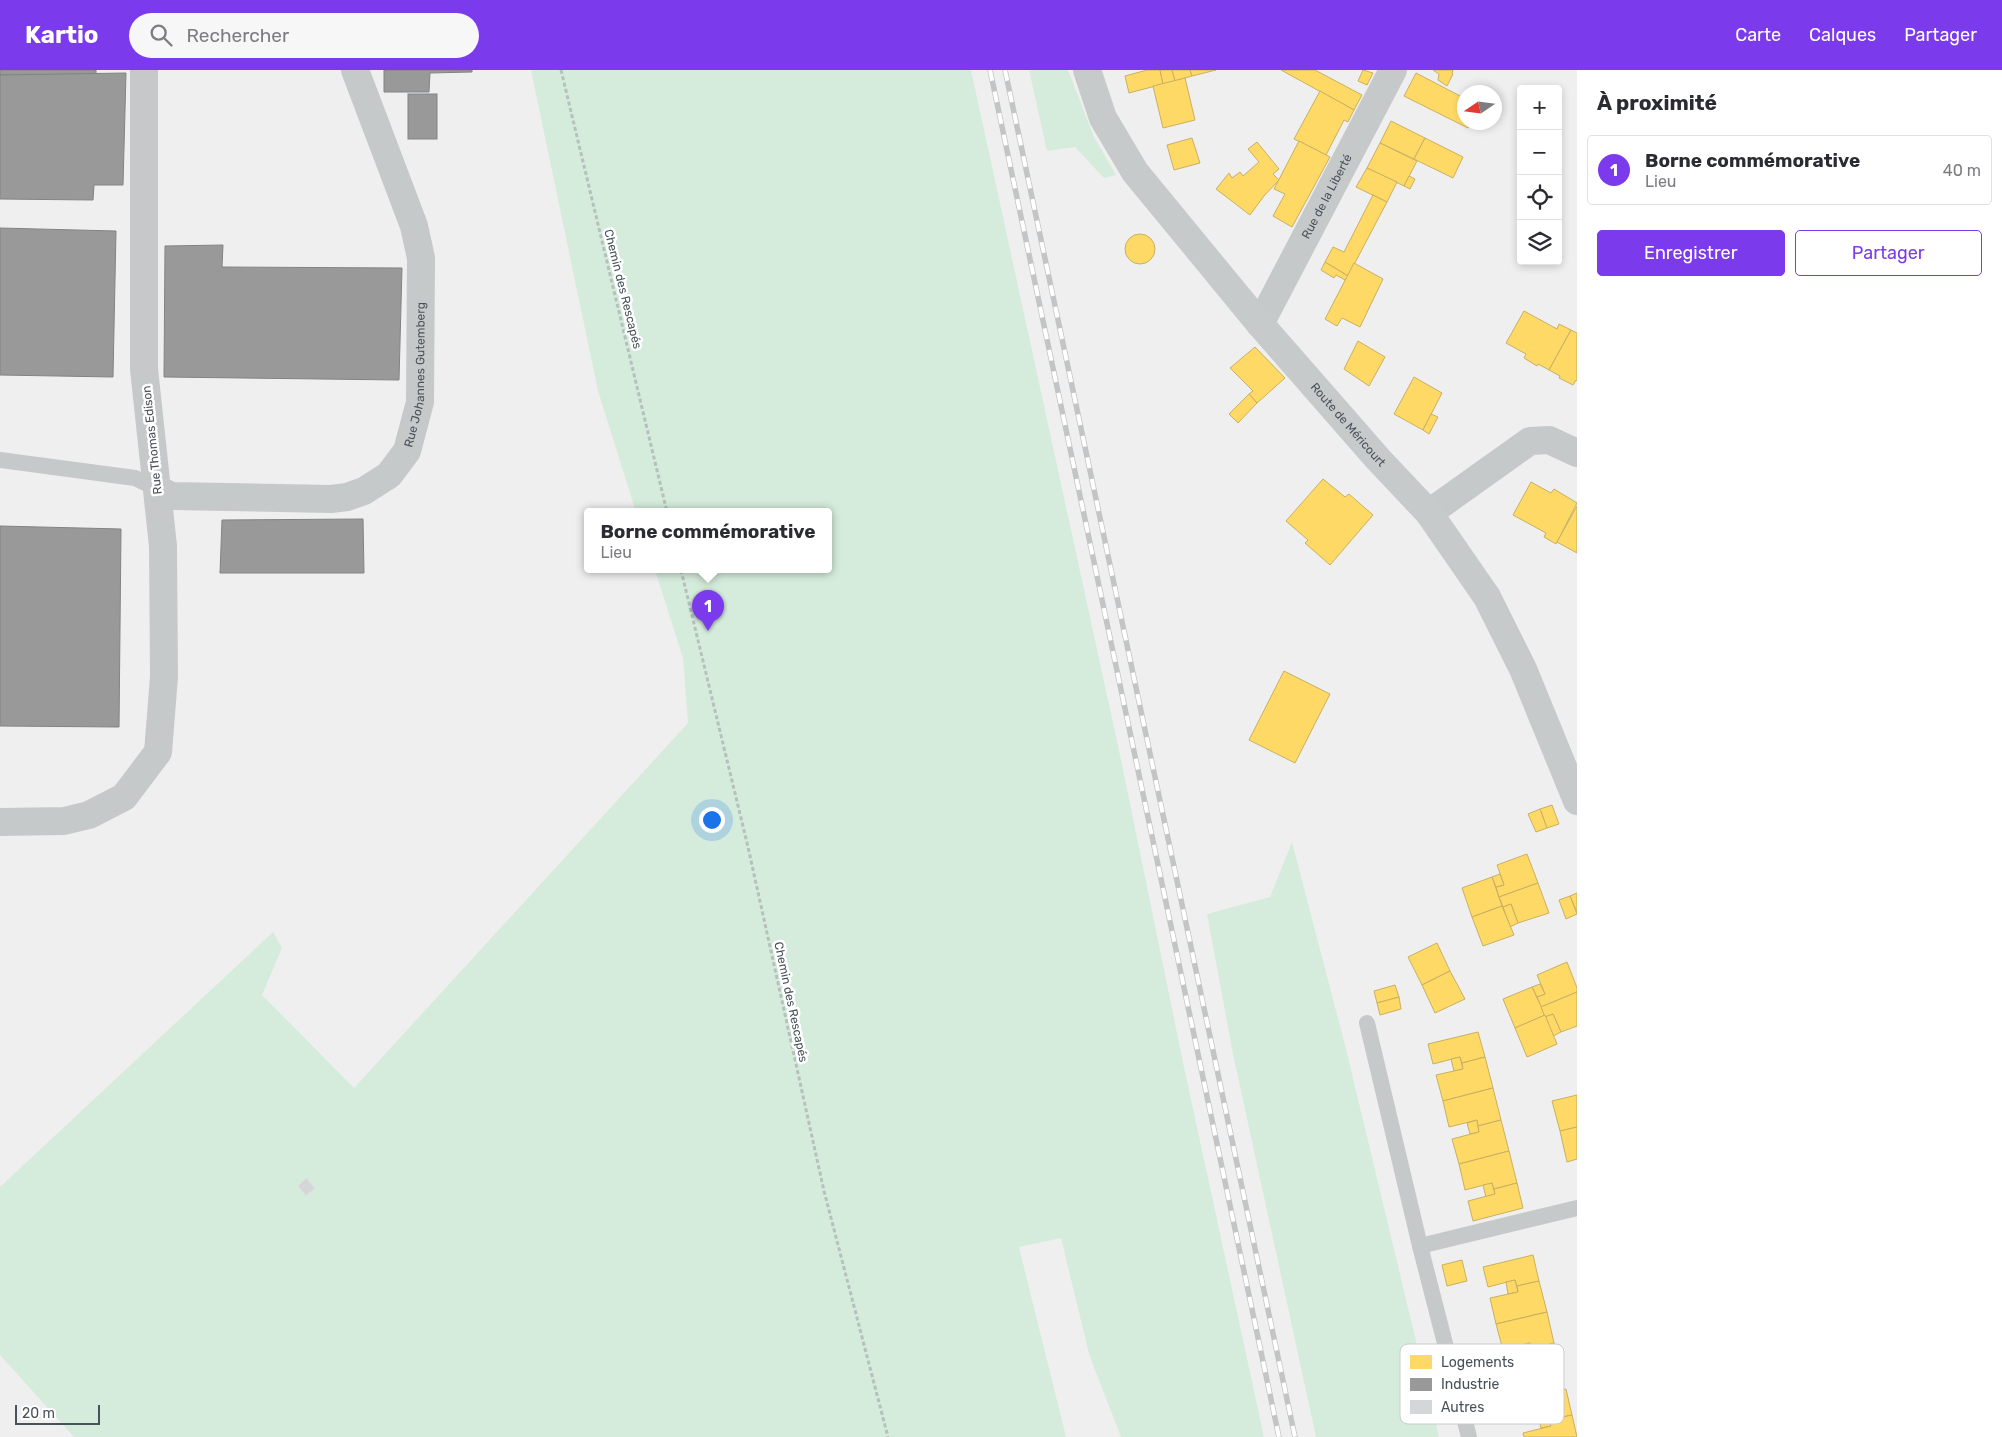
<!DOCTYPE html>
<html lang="fr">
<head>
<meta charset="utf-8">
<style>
	body { margin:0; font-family:Rubik,sans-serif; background:#f7f7f7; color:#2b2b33 }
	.controls { position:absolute; right:15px; top:15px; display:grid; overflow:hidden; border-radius:5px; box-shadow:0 2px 8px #0003 }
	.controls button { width:45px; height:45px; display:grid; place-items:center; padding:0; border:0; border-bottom:1px solid #e1e1e2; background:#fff; color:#2b2b33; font:25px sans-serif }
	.compass { position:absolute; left:1457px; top:15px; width:45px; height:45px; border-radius:50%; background:#fff; box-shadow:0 2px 8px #0003; rotate:257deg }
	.scale { position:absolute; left:15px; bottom:12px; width:85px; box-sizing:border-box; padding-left:5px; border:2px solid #485259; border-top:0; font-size:14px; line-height:18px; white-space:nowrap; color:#485259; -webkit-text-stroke:4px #fff; paint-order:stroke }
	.you { position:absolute; left:711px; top:749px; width:18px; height:18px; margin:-12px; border:4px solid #fff; border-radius:50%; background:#1a73e8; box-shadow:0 0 0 8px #1a73e833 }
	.badge { display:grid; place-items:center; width:32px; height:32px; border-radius:50%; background:#7c3aed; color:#fff; font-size:16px; font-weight:700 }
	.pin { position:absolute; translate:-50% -41px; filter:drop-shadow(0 1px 2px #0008) }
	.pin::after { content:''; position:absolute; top:26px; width:18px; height:15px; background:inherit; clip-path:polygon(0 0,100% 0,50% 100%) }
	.popup { position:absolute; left:584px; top:438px; width:248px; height:65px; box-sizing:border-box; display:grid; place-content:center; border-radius:5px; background:#fff; filter:drop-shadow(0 1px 4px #0005); font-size:16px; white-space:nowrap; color:#7c7c81 }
	.popup b { font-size:19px; color:#2b2b33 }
	.popup::after { content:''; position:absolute; left:50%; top:100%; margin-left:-10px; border:10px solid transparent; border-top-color:#fff }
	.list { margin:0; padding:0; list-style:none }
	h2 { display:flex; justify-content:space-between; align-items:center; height:65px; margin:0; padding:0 20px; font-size:21px }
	h2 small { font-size:16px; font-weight:400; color:#7c7c81 }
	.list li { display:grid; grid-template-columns:32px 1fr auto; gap:15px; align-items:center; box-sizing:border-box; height:70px; margin:0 10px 10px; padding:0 10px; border:1px solid #e1e1e2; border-radius:5px }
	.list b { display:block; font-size:19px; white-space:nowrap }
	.list p { margin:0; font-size:16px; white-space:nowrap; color:#7c7c81 }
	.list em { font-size:16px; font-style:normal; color:#7c7c81 }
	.actions { display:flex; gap:10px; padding:15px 20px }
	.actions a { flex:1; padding:11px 0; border:1px solid #7c3aed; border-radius:5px; text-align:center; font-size:18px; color:#7c3aed }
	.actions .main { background:#7c3aed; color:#fff }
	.icon { flex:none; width:28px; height:28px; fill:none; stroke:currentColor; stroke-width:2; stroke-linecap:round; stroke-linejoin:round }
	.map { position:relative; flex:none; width:1577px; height:1367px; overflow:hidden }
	header { display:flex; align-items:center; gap:30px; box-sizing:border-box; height:70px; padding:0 25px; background:#7c3aed; color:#fff }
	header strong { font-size:24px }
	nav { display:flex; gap:28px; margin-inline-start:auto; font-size:18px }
	.search { width:350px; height:45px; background:#f7f7f7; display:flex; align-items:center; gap:12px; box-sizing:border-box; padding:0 18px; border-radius:28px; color:#7c7c81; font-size:19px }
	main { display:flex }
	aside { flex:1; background:#fff }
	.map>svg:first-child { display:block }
	.green { fill:#d5ecdc }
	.homes { fill:#ffd966; stroke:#c8b062 }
	.industry { fill:#999; stroke:#818486 }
	.building { fill:#d5d6d8; stroke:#e0e1e1 }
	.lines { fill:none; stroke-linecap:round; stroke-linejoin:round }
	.path { stroke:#b6c0bc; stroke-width:3; stroke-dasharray:4 2.5; stroke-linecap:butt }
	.lane { stroke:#c6c9ca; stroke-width:16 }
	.street { stroke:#c6c9ca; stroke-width:28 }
	.secondary { stroke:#c7cacb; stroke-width:28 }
	.rail-casing { stroke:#c2c4c5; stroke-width:5.5 }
	.rail { stroke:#fff; stroke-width:4; stroke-dasharray:11; stroke-linecap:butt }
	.labels { text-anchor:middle; stroke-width:5; stroke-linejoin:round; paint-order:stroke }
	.street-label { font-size:12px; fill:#485259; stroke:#fff }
	.key { fill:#fff; stroke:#c8cbcd; stroke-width:1 }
	.key-label { font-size:14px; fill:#485259 }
</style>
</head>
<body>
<header>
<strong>Kartio</strong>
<div class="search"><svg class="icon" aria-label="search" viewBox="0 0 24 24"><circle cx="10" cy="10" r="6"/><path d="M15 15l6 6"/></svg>Rechercher</div>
<nav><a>Carte</a><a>Calques</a><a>Partager</a></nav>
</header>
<main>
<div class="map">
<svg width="1577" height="1367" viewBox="0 0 1577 1367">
	<rect width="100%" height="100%" fill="#efefef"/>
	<g class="green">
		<path d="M531,0h440l149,685 64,312 80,370h-143l-32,-83 -28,-116 -42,9 47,190h-992l-74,-82v-168l273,-255 9,16 -20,47 92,93 334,-365 -5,-65 -28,-88h173v-58h-192l-38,-121z"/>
		<path d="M1029,0h39l26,67 22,38 -12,3 -29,-31 -28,4z"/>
		<path d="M1292,772l54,207 93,388h-123l-83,-383 -26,-140 63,-17z"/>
	</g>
	<g class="homes">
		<path d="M1147,0h13l3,14 -34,9 -4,-17z"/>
		<path d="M1160,0h12l3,11 -12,3z"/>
		<path d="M1172,0h18l2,6 -17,5z"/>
		<path d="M1190,0h26l-24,6z"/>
		<path d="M1281,0h34l47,25 -8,15z"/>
		<path d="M1363,0l10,3 -6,12 -9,-4z"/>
		<path d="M1433,0h20l-1,3 1,1 -6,12 -9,-6 1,-6z"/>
		<path d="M1416,3l48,25v24h7l-3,6 -64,-32z"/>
		<path d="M1185,8l10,42 -32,8 -10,-42z"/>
		<path d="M1320,21l34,19 -6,12 -4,-2 -18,35 -32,-16z"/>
		<path d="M1391,51l34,17 -11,21 -34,-16z"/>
		<path d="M1192,68l8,25 -26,7 -7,-25z"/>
		<path d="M1425,68l38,19 -10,21 -39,-19z"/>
		<path d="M1299,71l31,16 -38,70 -19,-11 12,-22 -11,-5z"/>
		<path d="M1257,72l22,27 -6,5 6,6 -15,16 -14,19 -34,-26 13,-16 3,5 8,-6 3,4 16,-14 -11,-13z"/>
		<path d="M1380,73l37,18 -13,25 -37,-18z"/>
		<path d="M1367,98l30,14 -10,20 -31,-15z"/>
		<path d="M1409,106l6,3 -5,10 -6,-3z"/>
		<path d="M1373,125l14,7 -39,74 -23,-14 8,-15 11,5z"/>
		<circle cx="1140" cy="179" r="15"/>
		<path d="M1325,192l23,14 -3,4 -9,-5 -2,3 -13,-8z"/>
		<path d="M1354,193l29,16 -23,48 -18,-9 -5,8 -12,-7z"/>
		<path d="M1524,241l33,18 2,-5 12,6 -22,40 -11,-6 -1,2 -13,-8 2,-4 -20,-11z"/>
		<path d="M1571,260l6,3v48l-1,-1 -3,5 -14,-7 1,-2 -11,-6z"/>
		<path d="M1358,271l27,16 -16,29 -25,-17z"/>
		<path d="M1255,277l30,31 -28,25 -8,-9 4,-3 -23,-23z"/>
		<path d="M1414,307l28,16 -19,37 -29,-16z"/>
		<path d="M1249,324l8,9 -19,20 -9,-9z"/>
		<path d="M1431,344l7,3 -9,17 -6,-4z"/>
		<path d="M1323,409l22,18 4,-3 24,21 -43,50 -25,-22 3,-3 -22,-19z"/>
		<path d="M1531,412l20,11 3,-4 23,14 -21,41 -12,-7 2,-4 -33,-18z"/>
		<path d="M1577,436v47l-20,-11z"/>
		<path d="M1284,601l46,23 -35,69 -46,-23z"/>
		<path d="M1552,735l7,19 -12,4 -7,-19z"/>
		<path d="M1540,739l7,19 -11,4 -8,-18z"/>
		<path d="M1527,784l11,29 -39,14 -3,-10 8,-2 -7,-20z"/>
		<path d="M1500,804l4,11 -8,2 -4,-10z"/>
		<path d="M1492,807l10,29 -30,11 -10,-29z"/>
		<path d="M1538,813l11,30 -31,10 -7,-19 -8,3 -4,-10z"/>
		<path d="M1577,823v19l-7,-16z"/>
		<path d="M1570,826l7,18 -11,5 -7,-19z"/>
		<path d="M1511,834l7,19 -8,4 -7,-20z"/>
		<path d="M1502,836l12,29 -31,11 -11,-29z"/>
		<path d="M1437,873l13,28 -28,14 -14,-28z"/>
		<path d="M1567,892l10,26v4l-36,15 -4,-10 8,-3 -8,-19z"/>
		<path d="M1450,901l15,28 -30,14 -13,-28z"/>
		<path d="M1540,914l5,10 -8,3 -5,-10z"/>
		<path d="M1395,915l4,12 -22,6 -3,-12z"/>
		<path d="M1532,917l13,28 -30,13 -12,-29z"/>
		<path d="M1577,922v34l-16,6 -8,-18 -8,3 -4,-10z"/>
		<path d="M1399,927l2,12 -21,6 -3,-12z"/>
		<path d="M1553,944l8,18 -8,4 -8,-19z"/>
		<path d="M1545,945l12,29 -30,13 -12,-29z"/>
		<path d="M1478,962l7,25 -23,6 -2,-6 -27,7 -5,-20z"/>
		<path d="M1460,987l3,12 -9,2 -3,-12z"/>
		<path d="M1485,987l8,31 -50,13 -7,-26 27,-6 -1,-6z"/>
		<path d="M1493,1018l8,32 -23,6 -1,-6 -28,7 -6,-26z"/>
		<path d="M1577,1025v32l-17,4 -8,-30z"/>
		<path d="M1477,1050l2,12 -9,2 -3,-11z"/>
		<path d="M1501,1050l8,31 -50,13 -7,-25 27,-7 -1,-6z"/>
		<path d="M1577,1057v32l-10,3 -7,-31z"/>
		<path d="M1509,1081l8,32 -23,6 -2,-6 -27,7 -6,-26z"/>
		<path d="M1492,1113l3,11 -9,3 -3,-12z"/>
		<path d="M1517,1113l6,25 -50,13 -5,-20 27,-7 -1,-5z"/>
		<path d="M1533,1185l6,26 -22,5 -2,-6 -27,7 -5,-20z"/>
		<path d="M1462,1190l5,21 -20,5 -5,-21z"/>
		<path d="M1515,1210l3,12 -10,2 -2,-12z"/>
		<path d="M1539,1211l8,31 -51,12 -6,-26 28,-6 -1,-6z"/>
		<path d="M1547,1242l7,31 -22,6 -2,-6 -27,7 -7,-26z"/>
		<path d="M1530,1273l3,11 -10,3 -2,-12z"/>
		<path d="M1554,1273l7,26 -51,12 -5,-20 28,-7 -1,-5z"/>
		<path d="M1566,1319l6,26 -23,5 -2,-6 -27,7 -5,-20z"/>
		<path d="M1547,1344l4,12 -10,2 -3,-11z"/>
		<path d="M1572,1345l5,22h-53l-1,-4 28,-7 -2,-6z"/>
	</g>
	<g class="industry">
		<path d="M0,0h96v4l-96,1z"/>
		<path d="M384,0h88v2l-42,1 -1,19h-45z"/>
		<path d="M126,3l-3,112h-29l-1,15 -93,-1v-124z"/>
		<rect x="408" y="24" width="29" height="45"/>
		<path d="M0,158l116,3 -3,146 -113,-2z"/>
		<path d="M223,175l-1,22 180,1 -3,112 -235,-3 1,-131z"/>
		<path d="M363,449l1,54h-144l2,-53z"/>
		<path d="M0,456l121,3 -2,198 -119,-1z"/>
	</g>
	<path class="building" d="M306,1108l9,10 -9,8 -8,-10z"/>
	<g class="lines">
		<g class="path">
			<path d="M561,0l106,442"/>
			<path d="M681,500l67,277 76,344 64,246"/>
		</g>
		<g class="lane">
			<path d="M0,390l135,18 23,11"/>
			<path d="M1367,953l53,223 157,-38"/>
			<path d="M1420,1176l49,191"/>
		</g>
		<g class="street">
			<path id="s1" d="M1260,254l133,-254"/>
			<path id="s2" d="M158,419l13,7 160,3 16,-2 17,-6 25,-16 18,-24 13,-49 1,-144 -7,-32 -59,-156"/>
			<path d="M1429,443l101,-72 19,-1 28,13"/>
			<path d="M0,752l64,-1 25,-6 35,-18 34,-45 6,-75 -1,-131 -19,-177v-299"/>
		</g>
		<path class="secondary" id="s3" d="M1087,0l16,48 32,54 125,152 118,135 51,54 58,84 36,72 54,132"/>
		<g class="rail-casing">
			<g id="rail">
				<path d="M990,0l289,1367"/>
				<path d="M1005,0l290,1367"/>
			</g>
		</g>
		<use href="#rail" class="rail"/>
	</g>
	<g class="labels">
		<g class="street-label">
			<text dy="4" stroke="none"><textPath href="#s1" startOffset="144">Rue de la Liberté</textPath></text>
			<text transform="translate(623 219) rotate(76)" y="4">Chemin des Rescapés</text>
			<text dy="4" stroke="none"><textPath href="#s2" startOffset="346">Rue Johannes Gutemberg</textPath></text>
			<text dy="4" stroke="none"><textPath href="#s3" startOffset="444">Route de Méricourt</textPath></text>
			<text transform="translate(152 370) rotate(-96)" y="4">Rue Thomas Edison</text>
			<text transform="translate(791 932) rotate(78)" y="4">Chemin des Rescapés</text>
		</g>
	</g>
	<rect x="1400" y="1274" width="164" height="80" rx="8" class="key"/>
	<rect x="1410" y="1285" width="22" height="14" fill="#ffd966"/>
	<rect x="1410" y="1308" width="22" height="13" fill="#999"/>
	<rect x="1410" y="1330" width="22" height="14" fill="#d5d6d8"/>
	<g class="key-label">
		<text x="1441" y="1297">Logements</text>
		<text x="1441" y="1319">Industrie</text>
		<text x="1441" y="1342">Autres</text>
	</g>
</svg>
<div class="controls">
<button>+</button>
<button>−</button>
<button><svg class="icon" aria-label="locate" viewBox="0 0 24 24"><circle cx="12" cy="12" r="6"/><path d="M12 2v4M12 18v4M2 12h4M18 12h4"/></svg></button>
<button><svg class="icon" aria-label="layers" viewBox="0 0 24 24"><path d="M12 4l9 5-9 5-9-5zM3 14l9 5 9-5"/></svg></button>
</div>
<svg class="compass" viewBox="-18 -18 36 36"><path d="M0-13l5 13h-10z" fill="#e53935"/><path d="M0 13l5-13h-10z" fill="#7c7c81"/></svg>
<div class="scale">20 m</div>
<div class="you"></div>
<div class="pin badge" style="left:708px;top:561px">1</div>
<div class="popup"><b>Borne commémorative</b>Lieu</div>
</div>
<aside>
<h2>À proximité<small></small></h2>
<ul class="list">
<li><span class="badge">1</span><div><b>Borne commémorative</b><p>Lieu</p></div><em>40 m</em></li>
</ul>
<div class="actions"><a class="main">Enregistrer</a><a>Partager</a></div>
</aside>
</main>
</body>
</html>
